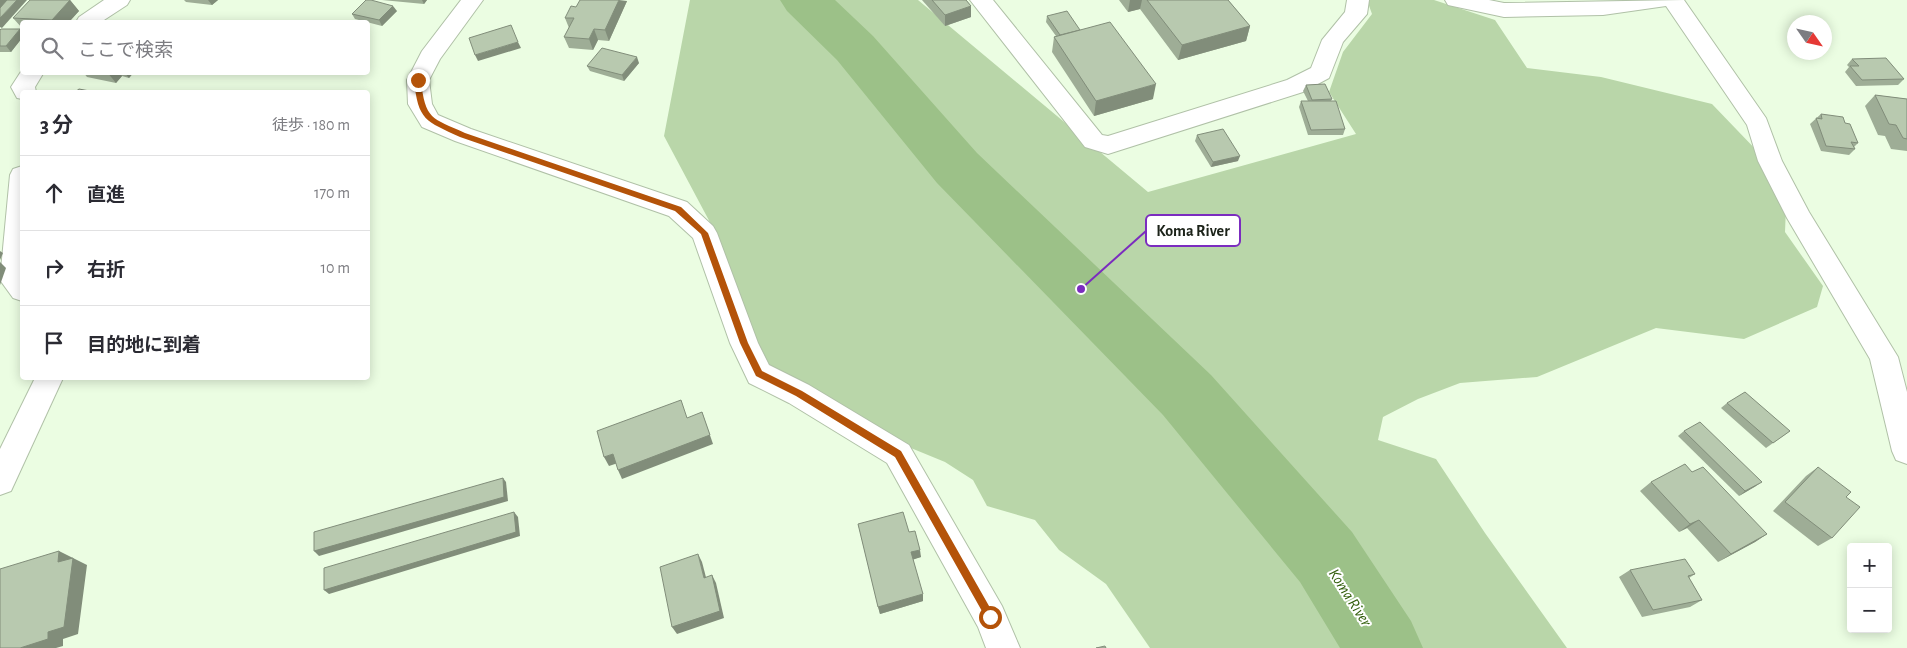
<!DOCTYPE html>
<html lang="ja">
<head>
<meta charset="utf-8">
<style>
	body { margin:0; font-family:"Alegreya Sans","Noto Sans JP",sans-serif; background:#f7f7f7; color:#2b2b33 }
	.controls { position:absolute; right:15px; bottom:15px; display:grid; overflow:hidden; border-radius:5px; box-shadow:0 2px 12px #0003 }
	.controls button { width:45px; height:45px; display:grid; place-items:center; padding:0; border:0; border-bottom:1px solid #e1e1e2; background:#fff; color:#2b2b33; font:25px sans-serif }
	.compass { position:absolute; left:1787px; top:15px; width:45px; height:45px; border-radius:50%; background:#fff; box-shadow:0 2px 12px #0003; rotate:124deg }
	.stop { position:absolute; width:15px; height:15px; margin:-11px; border:4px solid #b45309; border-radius:50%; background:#fff }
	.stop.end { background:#b45309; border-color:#fff; box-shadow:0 1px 5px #0008 }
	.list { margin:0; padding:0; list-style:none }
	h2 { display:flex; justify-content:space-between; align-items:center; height:65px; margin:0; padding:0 20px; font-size:21px }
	h2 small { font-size:16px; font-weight:400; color:#7c7c81 }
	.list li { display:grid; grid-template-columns:32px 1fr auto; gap:15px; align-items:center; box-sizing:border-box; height:75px; padding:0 20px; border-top:1px solid #e1e1e2 }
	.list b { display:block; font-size:19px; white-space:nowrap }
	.list em { font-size:16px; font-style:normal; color:#7c7c81 }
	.icon { flex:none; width:28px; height:28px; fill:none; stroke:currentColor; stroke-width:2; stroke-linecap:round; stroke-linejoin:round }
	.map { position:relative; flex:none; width:1907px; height:648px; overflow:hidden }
	.search { position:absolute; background:#fff; box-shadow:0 2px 12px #0003; left:20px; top:20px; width:350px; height:55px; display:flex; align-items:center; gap:12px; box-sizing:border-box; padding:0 18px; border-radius:5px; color:#7c7c81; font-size:19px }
	.panel { position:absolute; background:#fff; box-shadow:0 2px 12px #0003; left:20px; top:90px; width:350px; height:290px; border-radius:5px }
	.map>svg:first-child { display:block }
	.green { fill:#b9d6a9 }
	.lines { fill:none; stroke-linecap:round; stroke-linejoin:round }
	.river { fill:#9cc188; fill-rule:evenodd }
	.minor-casing { stroke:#b0c1a7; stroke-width:2 }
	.minor { fill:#fff; fill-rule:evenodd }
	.wall { fill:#9ead96 }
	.shaded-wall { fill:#818d7a }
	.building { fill:#b8c9af; stroke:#818d7a }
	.route { fill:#b45309 }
	.labels { text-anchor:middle; stroke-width:4; stroke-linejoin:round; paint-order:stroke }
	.water-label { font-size:16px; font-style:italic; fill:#325e0b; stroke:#fff }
	.leader { fill:none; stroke:#7b2cbf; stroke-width:2 }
	.callout-dot { fill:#7b2cbf; stroke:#fff; stroke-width:2 }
	.callout { fill:#fff; stroke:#7b2cbf; stroke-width:2 }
	.callout-label { font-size:16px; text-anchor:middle; font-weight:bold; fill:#1c2319 }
</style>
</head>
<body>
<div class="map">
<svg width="1907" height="648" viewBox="0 0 1907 648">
	<rect width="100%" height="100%" fill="#ebfde2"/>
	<path class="green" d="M690,0h228l230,192 208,-58 -27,-42 14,-40 29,-38 -5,-14h67l61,20 32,48 74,9 111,27 75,78 -2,50 38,54 -6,21 -73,32 -88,-11 -119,49 -77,6 -42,16 -35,18 -5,23 58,19 49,74 82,115h-417l-44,-64 -47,-34 -24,-30 -48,-14 -14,-26 -28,-18 -39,-16 -139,-72 -54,-146 -49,-92z"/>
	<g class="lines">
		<path class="river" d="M780,0h55l38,36 104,117 234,222 141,157 59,89 12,27h-83l-40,-66 -137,-167 -226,-232 -100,-123 -50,-49z"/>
		<g class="minor-casing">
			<g id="minor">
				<path d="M104,0h26l-3,5 -26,17h-25l3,-5z"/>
				<path d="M461,0h22l-43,59 -11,21 3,24 6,11 33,14 216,73 26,24 4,7 41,110 11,22 40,20 100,60 93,161 18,42h-34l-8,-21 -91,-164 -98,-60 -40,-20 -19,-40 -37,-105 -24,-22 -214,-75 -33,-14 -14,-23 -1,-24 15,-29z"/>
				<path d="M970,0h23l109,135 6,1 179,-56 24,-12 11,-28 23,-28 2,-12h22l-2,14 -24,28 -14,36 -26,14 -195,62 -23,-7z"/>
				<path d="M1445,0h44l15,3 180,-3 82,118 16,43 27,51 89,145 9,35v72l-11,-4 -4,-9 -22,-92 -83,-141 -29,-57 -11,-36 -81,-119 -63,9 -99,2 -56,-12z"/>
				<path d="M22,70v2h22l-9,15 1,5h-14v7l-5,-1 -6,-11z"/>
				<path d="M22,166v135l-9,-3 -13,-18 10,-105 3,-6z"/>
				<path d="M35,378h28l-52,113 -11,4v-46z"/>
			</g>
		</g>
		<use href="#minor" class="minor"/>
	</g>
	<g class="wall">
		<path d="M70,0l9,11 -10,11h-47v6l-9,-10z"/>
		<path d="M184,0h34l-6,5 -26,-3z"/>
		<path d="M382,0h45l-3,4z"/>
		<path d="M922,0h44l5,6v11l-26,9z"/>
		<path d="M1119,0h109l22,26 -4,15 -68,19 -38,-51 -12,3z"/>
		<path d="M627,1l-18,40 -11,-1 -5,10 -24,-2 -5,-11 5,-9 -4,-10 11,-11z"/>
		<path d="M397,11l-15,15 -27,-7 -3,-5z"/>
		<path d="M1047,16l33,14 73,69 -59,17 -42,-64 2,-15 2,-1 -10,-14z"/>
		<path d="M0,30l22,2v6l-11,14h-11z"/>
		<path d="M1852,59l52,20 -6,6 -42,1 -11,-14 4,-5 -2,-2z"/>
		<path d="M639,63l-15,18 -34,-10 -3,-5z"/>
		<path d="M83,72h51l-5,6 -7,-2 -6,7 -29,-6z"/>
		<path d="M1306,85l26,14 -1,2 14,28 -2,6h-35l-9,-28 2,-6h7l-5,-10z"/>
		<path d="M1875,95l32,4v52l-16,-2 -6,-13 -7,-1 -13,-29z"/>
		<path d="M1821,114l24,9 13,20 -4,4 1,2 -6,6 -28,-4 -11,-27z"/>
		<path d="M1197,135l41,26 -27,6 -16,-26z"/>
		<path d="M1727,403l63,28 -24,17 -45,-40z"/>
		<path d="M1684,431l72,55 -17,10 -61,-60z"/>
		<path d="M1818,467l14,71 -14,8 -45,-35 33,-35z"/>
		<path d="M1692,472l75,62 -12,8 -37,20 -31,-34 -8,4 -39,-41 11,-9z"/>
		<path d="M858,524l51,8 12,25 -8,2 10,42 -43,13z"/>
		<path d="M1630,570l65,4 -6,4 13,22 -12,7 -48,10 -23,-40z"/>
	</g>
	<g class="shaded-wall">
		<path d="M0,0h10l-10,11z"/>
		<path d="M17,0h10l-25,28 -2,-1v-9z"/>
		<path d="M70,0l9,11 -10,11h-16l-1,-2z"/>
		<path d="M208,0h10l-6,5z"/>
		<path d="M422,0h5l-3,4z"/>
		<path d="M619,0l8,1 -18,40 -4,-11z"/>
		<path d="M1130,0h12l-2,9 -12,3z"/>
		<path d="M393,6l4,5 -15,15 -3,-6z"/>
		<path d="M971,6v11l-26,9v-11z"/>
		<path d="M1250,26l-4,15 -68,19 4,-15z"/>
		<path d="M20,29l2,3v6l-11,14 -5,-6z"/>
		<path d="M594,29l4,11 -5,10 -4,-11z"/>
		<path d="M518,42l3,6 -43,13 -3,-6z"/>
		<path d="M637,57l2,6 -15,18 -2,-6z"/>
		<path d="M107,72h12l3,4 -6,7z"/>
		<path d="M124,72h10l-5,6z"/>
		<path d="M1156,84l-3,15 -59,17 2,-15z"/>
		<path d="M1240,156l-2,5 -27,6 2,-5z"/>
		<path d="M0,251l3,2 -3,7z"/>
		<path d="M0,262l6,6 -6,17z"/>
		<path d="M702,412l11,32 -91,35 -4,-9z"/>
		<path d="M613,454l5,9 -9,3 -5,-9z"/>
		<path d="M503,478l3,4 2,19 -189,55 -5,-5z"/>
		<path d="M1762,482l-6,4 -17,10 6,-5z"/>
		<path d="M514,512l4,5 2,19 -191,58 -5,-4z"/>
		<path d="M1699,520l-12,8 -8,4 11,-8z"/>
		<path d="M1767,534l-12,8 -37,20 13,-8z"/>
		<path d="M920,550l1,7 -9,3 -1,-8z"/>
		<path d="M59,551l28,14 -9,69 -15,5v7l-7,2h-36l28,-16z"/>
		<path d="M698,554l4,8 6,23 -4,-7z"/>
		<path d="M712,575l4,8 8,35 -47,16 -5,-7z"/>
		<path d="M923,594v7l-43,13 -2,-7z"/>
	</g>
	<g class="building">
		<path d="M7,0h10l-17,18v-10z"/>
		<path d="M30,0h40l-18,20 -39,-2z"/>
		<path d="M366,0h5l22,6 -14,14 -27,-6z"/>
		<path d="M580,0h39l-14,30 -11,-1 -5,10 -25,-2 10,-19h-9l6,-12 5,1z"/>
		<path d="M932,0h34l5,6 -26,9z"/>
		<path d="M1147,0h81l22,26 -68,19z"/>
		<path d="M1067,11l13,19 -20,5 -13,-19z"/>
		<path d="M1110,22l46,62 -60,17 -42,-64z"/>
		<path d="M511,25l7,17 -43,13 -6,-17z"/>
		<path d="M1,29h19l-14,17h-6v-16z"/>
		<path d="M602,48l35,9 -15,18 -35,-9z"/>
		<path d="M1886,58l18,21 -42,1 -12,-14h9l-7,-7z"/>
		<path d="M1325,84l7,15 -20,1 -6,-15z"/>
		<path d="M79,89l16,3h-20z"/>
		<path d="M1875,95l32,4v40l-4,-1 -7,-13 -7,-1z"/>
		<path d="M1301,101h35l9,28 -34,1z"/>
		<path d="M1821,114l22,3 2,6 5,1 8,19 -7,-1 4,7 -29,-3 -10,-28 6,1z"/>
		<path d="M1223,129l17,27 -27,6 -16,-27z"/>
		<path d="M1745,392l45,39 -17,12 -46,-40z"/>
		<path d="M681,400l6,18 15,-6 8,23 -92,35 -5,-16 -9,3 -7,-26z"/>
		<path d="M1700,422l62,60 -17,9 -61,-60z"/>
		<path d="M1685,464l7,8 11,-5 64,67 -36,20 -32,-34 -9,4 -39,-42z"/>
		<path d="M1818,467l33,25 -5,5 14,10 -28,31 -47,-36z"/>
		<path d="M503,478l1,19 -190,54v-19z"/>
		<path d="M514,512l2,20 -192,58v-22z"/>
		<path d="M903,512l6,20 6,-1 5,19 -9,2 12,42 -45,13 -20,-83z"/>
		<path d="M59,551l-1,11 15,-4 -9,69 -16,5v7l-28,9h-20v-79z"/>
		<path d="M698,554l6,24 8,-3 8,36 -48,16 -12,-60z"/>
		<path d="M1685,559l10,15 -7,2 14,24 -49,10 -23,-40z"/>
		<path d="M1105,646l1,2h-10z"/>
	</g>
	<path class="route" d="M418,78l3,2c4,40 11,38 44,53l216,74 27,26 40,110 14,28 40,20 99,60 92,162v7h-6l-92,-163 -99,-61 -40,-20 -16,-33 -39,-109 -26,-23 -215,-74c-34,-16 -42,-16 -46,-57z"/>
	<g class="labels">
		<g class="water-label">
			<text transform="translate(1351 597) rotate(57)" y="6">Koma River</text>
		</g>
	</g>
	<path class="leader" d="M1081 289L1146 231"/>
	<circle class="callout-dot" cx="1081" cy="289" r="5"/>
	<rect class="callout" x="1146" y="215" width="94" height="31" rx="5"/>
	<g class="callout-label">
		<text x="1193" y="236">Koma River</text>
	</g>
</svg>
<div class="controls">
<button>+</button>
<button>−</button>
</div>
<svg class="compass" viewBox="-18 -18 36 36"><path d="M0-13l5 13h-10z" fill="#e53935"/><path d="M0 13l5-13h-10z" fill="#7c7c81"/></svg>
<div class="stop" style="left:990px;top:617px"></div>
<div class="stop end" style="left:418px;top:80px"></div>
<div class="search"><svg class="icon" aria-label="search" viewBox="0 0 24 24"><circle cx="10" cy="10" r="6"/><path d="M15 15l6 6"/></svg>ここで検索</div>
<section class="panel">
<h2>3 分<small>徒歩 · 180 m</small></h2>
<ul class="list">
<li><svg class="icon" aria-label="ahead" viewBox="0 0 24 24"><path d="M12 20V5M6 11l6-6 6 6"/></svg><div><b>直進</b></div><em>170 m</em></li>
<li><svg class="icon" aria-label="right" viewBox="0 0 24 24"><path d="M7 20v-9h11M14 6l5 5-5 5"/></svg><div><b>右折</b></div><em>10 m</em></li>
<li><svg class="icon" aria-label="arrive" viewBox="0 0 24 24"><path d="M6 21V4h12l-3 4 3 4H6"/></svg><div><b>目的地に到着</b></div></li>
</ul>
</section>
</div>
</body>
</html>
